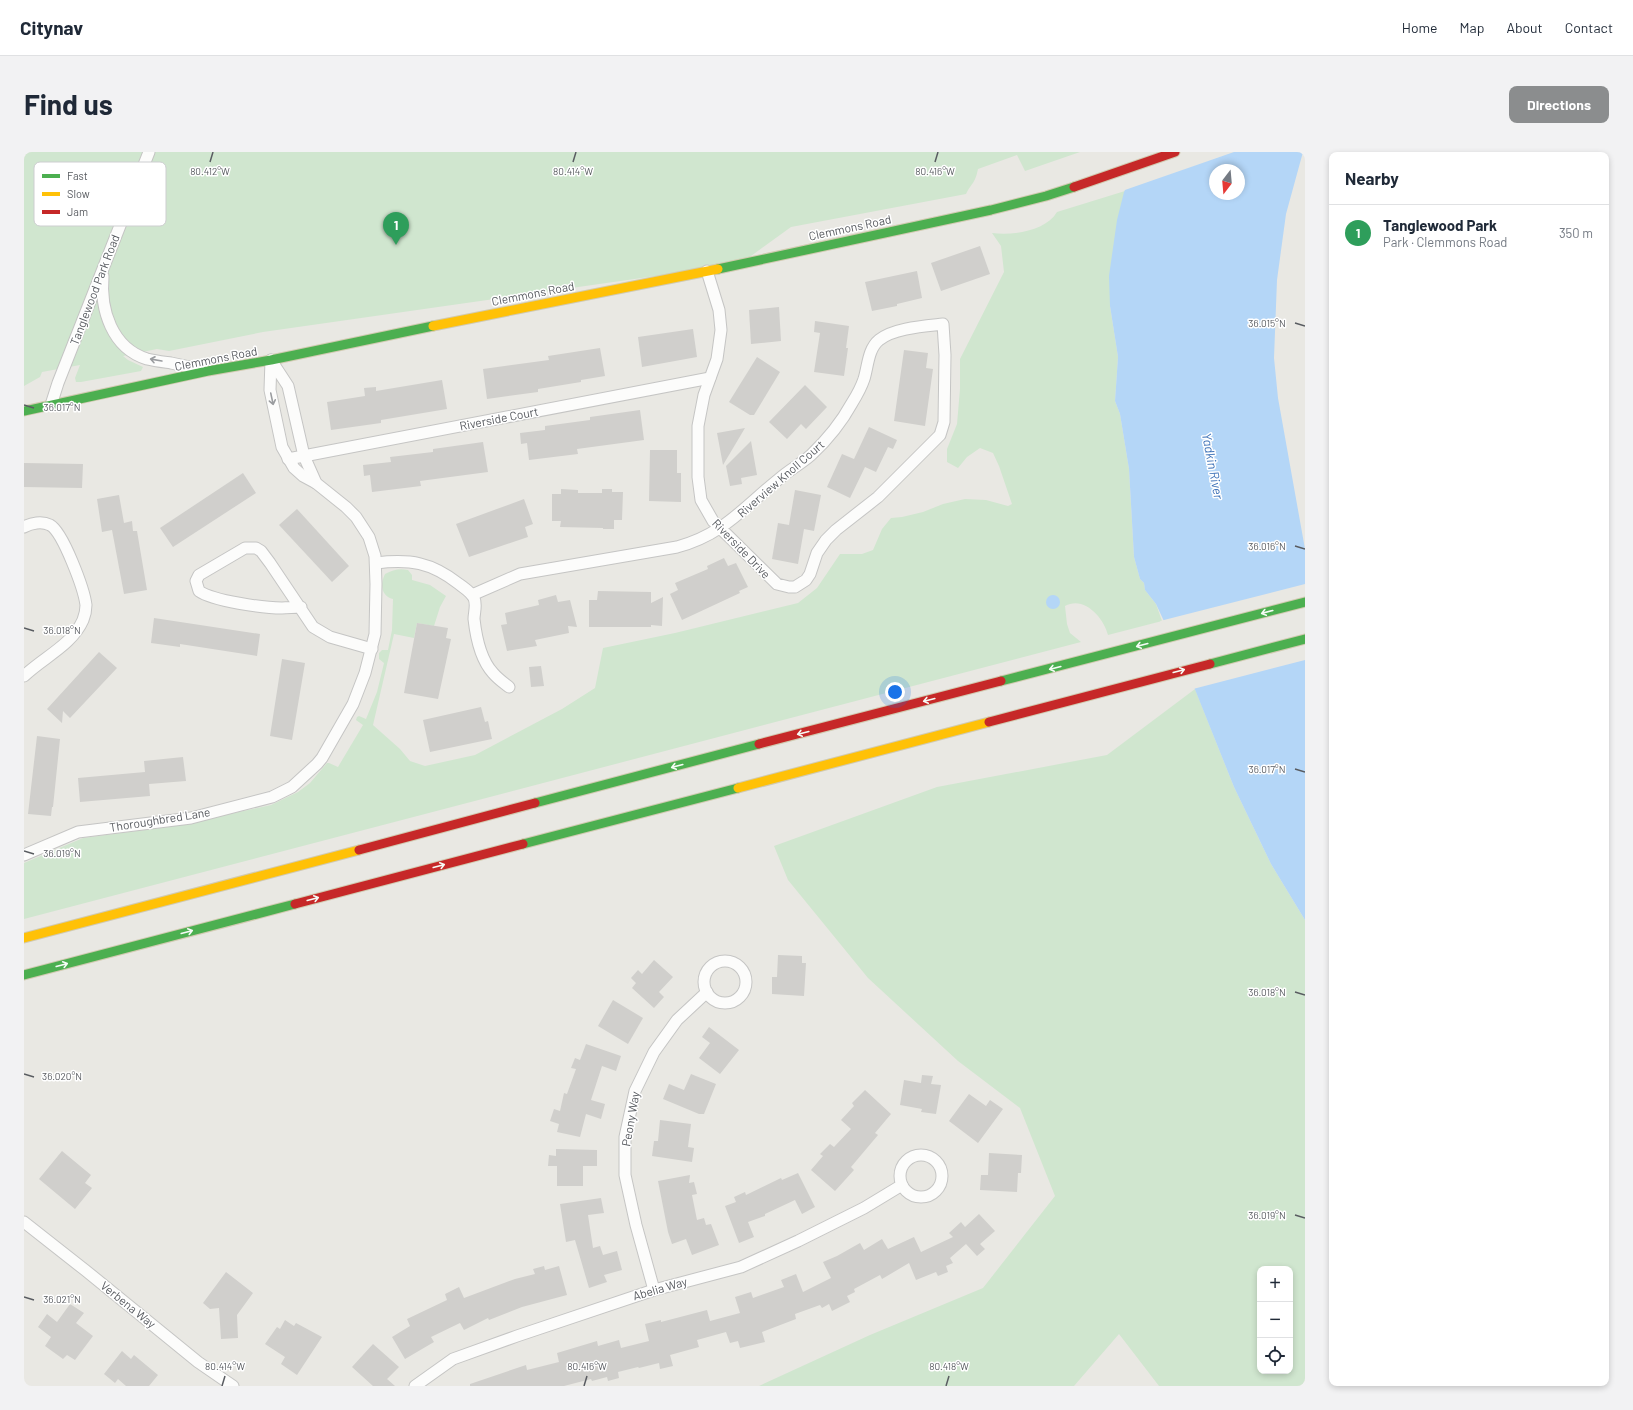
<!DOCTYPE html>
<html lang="en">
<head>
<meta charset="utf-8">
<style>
	body { margin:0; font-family:Barlow,sans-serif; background:#f2f2f3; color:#1f2937 }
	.controls { position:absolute; right:12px; bottom:12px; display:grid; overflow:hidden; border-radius:8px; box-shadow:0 2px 6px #0003 }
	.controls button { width:36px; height:36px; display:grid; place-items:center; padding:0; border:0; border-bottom:1px solid #e0e1e3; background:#fff; color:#1f2937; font:20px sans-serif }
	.compass { position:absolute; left:1185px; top:12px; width:36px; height:36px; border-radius:50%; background:#fff; box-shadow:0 2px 6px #0003; rotate:196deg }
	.you { position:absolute; left:871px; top:540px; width:14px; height:14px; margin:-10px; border:3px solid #fff; border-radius:50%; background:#1a73e8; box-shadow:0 0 0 6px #1a73e833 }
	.badge { display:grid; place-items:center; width:26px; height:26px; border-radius:50%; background:#8b8d8e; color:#fff; font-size:13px; font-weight:700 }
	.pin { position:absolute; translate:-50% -33px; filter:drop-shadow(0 1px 2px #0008) }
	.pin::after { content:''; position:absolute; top:21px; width:14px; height:12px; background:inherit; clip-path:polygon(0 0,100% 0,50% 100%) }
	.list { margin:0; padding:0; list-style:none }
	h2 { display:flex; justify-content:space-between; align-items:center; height:52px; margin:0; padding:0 16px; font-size:17px }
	h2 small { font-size:13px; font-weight:400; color:#747a83 }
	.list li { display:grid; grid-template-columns:26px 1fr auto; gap:12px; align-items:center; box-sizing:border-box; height:56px; padding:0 16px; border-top:1px solid #e0e1e3 }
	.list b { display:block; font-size:15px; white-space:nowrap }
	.list p { margin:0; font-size:13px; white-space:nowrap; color:#747a83 }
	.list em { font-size:13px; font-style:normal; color:#747a83 }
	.icon { flex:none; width:22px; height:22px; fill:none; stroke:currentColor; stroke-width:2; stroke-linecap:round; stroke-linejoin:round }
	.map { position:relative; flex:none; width:1281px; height:1234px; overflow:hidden; border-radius:8px }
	header { display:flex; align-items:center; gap:24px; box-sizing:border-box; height:56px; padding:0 20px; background:#fff; border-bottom:1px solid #e0e1e3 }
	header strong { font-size:19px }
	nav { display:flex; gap:22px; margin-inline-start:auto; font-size:14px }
	.intro { display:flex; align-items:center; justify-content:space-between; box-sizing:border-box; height:96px; padding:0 24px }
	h1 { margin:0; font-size:28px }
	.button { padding:10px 18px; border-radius:8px; background:#8b8d8e; color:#fff; font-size:14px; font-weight:700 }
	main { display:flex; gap:24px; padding:0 24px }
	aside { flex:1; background:#fff; border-radius:8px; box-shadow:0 2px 6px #0003 }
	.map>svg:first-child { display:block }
	.green { fill:#d0e6cf; fill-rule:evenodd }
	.water { fill:#b4d6f7; fill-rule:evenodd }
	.pier { fill:#e9e8e3 }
	.building { fill:#d0cfcc }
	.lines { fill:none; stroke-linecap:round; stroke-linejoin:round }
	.street-casing { stroke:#c5c5c4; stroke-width:13 }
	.fast-casing { stroke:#d1cab0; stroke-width:11 }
	.slow-casing { stroke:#d1cab0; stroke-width:11 }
	.jam-casing { stroke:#d1cab0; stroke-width:11 }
	.street { stroke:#fcfcfb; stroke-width:11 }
	.fast { stroke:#4caf50; stroke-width:9 }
	.slow { stroke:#ffc107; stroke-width:9 }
	.jam { stroke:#c62828; stroke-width:9 }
	.oneway { stroke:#9a9c9f }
	.oneway2 { stroke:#f6fbf6 }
	.ticks { fill:none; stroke:#595c61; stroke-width:1.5 }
	.labels { text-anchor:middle; stroke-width:3; stroke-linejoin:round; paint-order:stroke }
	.street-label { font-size:12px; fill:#595c61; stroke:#fff }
	.water-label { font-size:13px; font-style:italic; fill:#3f73b8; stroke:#fff }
	.key { fill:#fff; stroke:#cdced0; stroke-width:1 }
	.key-label { font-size:11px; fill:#595c61 }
	.ticks-label { font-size:10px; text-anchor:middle; fill:#595c61; stroke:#fff; stroke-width:3; stroke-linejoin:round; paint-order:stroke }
</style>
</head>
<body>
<header>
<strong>Citynav</strong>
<nav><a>Home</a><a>Map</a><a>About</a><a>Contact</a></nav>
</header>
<div class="intro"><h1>Find us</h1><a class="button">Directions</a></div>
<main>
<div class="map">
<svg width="1281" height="1234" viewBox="0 0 1281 1234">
	<rect width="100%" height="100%" fill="#e9e8e3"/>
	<g class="green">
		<path d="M0,0h1056l-55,19 -8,-16 -39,14c-3,15 -6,13 -12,25l-175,33 -51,37 -477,68 -94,19 -12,-2 -34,7 5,4 15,7 -2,4 -60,11h-5l-1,-4 5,-13 -38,7 -2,5 -16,9z"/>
		<path d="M1101,39l-15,115 8,51 -3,44 5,13 9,55 5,88 6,22 4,4 1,7 11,14 6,17 -54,14c-4,-17 -24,-40 -43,-29l2,18 3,9 11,9 -1057,277v-56l59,-25 85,-11 103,-22 27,-13 12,-9 17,-20h2l9,4 25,-42 -7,-5 1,-3 2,-1 7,3 11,-27 7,-29 -5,-4v-6l3,-3h6l4,-20 1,-31c-12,-3 -13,-15 -8,-25 8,-4 14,-6 23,-4l4,5v5l18,5 16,11 -6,11 -6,19 -17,-3 -3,15 -20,-4 -21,91 27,24 10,12 15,5 50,-11 87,-46 33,-21 8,-40 72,-15 123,-30 19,-15 23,-34h22l11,-4 9,-21 9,-11 11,-1 21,-5 20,-8 22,-5 21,1 22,6 4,-2 -13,-38 -6,-13 -13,-5 -13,9 -9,11 -11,-6v-13l10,-25 3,-35v-30l44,-87 -3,-26 -9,-13c20,3 54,-2 65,-21z"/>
		<path d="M1171,537l39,98 37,77 34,56v466h-146l-40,-52 -45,52h-315l111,-51 113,-47 72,-92 -35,-88 -62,-47 -90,-83 -80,-98 -14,-34 163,-59 170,-32zM1236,1117h30v102h-30z"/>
	</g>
	<g class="water">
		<path d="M1118,0h161l-17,62 -9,66 -3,78 4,40 27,151v371l-34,-56 -37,-77 -44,-110 -34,-73 -11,-14 -1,-7 -4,-4 -6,-22 -5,-88 -9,-55 -5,-13 3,-44 -8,-51 -1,-30 8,-56 7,-28zM1191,18h24v24h-24z"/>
		<circle cx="1029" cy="450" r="7"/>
	</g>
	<g class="pier">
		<path d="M1116,0h94l-112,39z"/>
		<path d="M1281,432v76l-112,29 -33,-68z"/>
	</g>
	<g class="building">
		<path d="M956,94l10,28 -49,17 -10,-28z"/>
		<path d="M893,119l5,27 -25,6v2l-25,5 -7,-29z"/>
		<path d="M755,155l2,34 -30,3 -2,-34z"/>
		<path d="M791,169l34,5 -3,22h2l-4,28 -30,-4 6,-39 -6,-1z"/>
		<path d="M669,177l4,28 -55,10 -4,-30z"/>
		<path d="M576,196l5,28 -24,4v2l-43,7v3l-51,7 -4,-30 66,-9 -1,-4z"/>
		<path d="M880,198l24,3 -2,15 7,1 -8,57 -31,-5z"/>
		<path d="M733,205l23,15 -26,43h-4l-21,-13z"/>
		<path d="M418,228l5,29 -66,11v3l-50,7 -4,-28 38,-6 -1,-8 12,-1v4z"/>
		<path d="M781,233l22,22 -21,22 -5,-5 -14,15 -18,-17z"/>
		<path d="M616,258l4,30 -67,9 1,5 -49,6 -2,-17 -6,1 -1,-11 25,-3v-4l45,-6v-3z"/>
		<path d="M845,275l28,13 -4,9 -5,-2 -12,25 -11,-5 -15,31 -23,-11 15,-33 12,5z"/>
		<path d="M721,276l-22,37 -6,-32z"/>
		<path d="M727,289l6,34 -16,3 1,6 -12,2 -4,-20z"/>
		<path d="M459,290l5,30 -68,9 1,5 -49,6 -2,-17 -6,1 -1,-11 28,-3 -1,-5 43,-5v-3z"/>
		<path d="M626,298h27v23h4v29l-32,-1z"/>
		<path d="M0,311l59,1 -1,24 -58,-1z"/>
		<path d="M219,321l13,20 -83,54 -13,-19z"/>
		<path d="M537,337l17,1v3h24v-4h10v3h11l-1,28h-8v9h-11v-1l-43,-1 1,-6h-9v-27h9z"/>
		<path d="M771,338l26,5 -7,36 -10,-2 -6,35 -26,-5 6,-36 11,2z"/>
		<path d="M95,343l5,28 8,-2 1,10h4l10,59 -23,4 -12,-64 -10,2 -5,-33z"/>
		<path d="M500,347l9,25 -8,3 3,10 -59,20 -13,-33z"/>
		<path d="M273,357l52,57 -17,16 -53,-57z"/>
		<path d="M700,406l4,8 8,-3 12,24 -9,4 1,2 -58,27 -12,-26 8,-4 -3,-7 33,-14 -1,-3z"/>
		<path d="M574,439l53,1v11l12,-6 -1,29 -11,-1v2h-62v-27h8z"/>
		<path d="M532,443l2,7 12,-2 7,27 -9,-1 1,7 -34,7 2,6 -30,5 -6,-26 6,-1 -2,-11 34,-8 -1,-5z"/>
		<path d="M130,466l106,16 -3,22 -77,-12v3l-29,-4z"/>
		<path d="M393,471l31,5 -2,10 5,1 -13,60 -34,-6z"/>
		<path d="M75,500l18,16 -47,50 -7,-7 -1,12 -15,-14z"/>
		<path d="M258,507l23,4 -13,77 -22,-4z"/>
		<path d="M517,514l3,20 -13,1 -2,-20z"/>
		<path d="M457,555l4,15 3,-1 4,18 -62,13 -7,-32z"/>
		<path d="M13,584l23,3 -7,68h-1l-1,9 -23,-2z"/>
		<path d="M159,605l3,24 -37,3 1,12 -70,6 -2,-24 67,-6 -1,-11z"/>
		<path d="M754,803l24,1v7h4l-2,33 -32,-2v-17h5z"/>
		<path d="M630,808l19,17 -14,15 5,5 -10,11 -22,-20 4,-5 -5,-5 7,-8 4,4z"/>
		<path d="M589,848l30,18 -15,26 -30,-18z"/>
		<path d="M685,875l30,23 -19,24 -21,-16 11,-15 -8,-6z"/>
		<path d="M562,892l35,12 -5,15 -14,-5 -11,34 14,4 -4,15 -15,-5 -6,23 -23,-5 2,-8 -9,-3 4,-12 6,2 4,-18 3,1 9,-25 -5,-1 4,-10 5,2z"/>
		<path d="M667,922l25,10 -12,30h-5l-36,-15 6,-15 15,6z"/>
		<path d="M898,923l11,1 -2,8 10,1 -5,29 -15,-2 1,-3 -22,-4 4,-25 17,3z"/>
		<path d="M841,938l26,24 -16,19 3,2 -27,32 3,3 -19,21 -24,-21 12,-14 -3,-2 10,-10 4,3 17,-18 -10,-9 13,-14 -2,-3z"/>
		<path d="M945,942l17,12 4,-6 13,9 -25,34 -29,-22z"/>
		<path d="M636,968l31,4 -3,23 6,1 -2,14 -40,-6 2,-15h4z"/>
		<path d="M532,997l41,1v16h-14v20h-26v-20h-9l1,-11 7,1z"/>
		<path d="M38,999l29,24 -6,8 7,5 -17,21 -36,-30z"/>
		<path d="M965,1001l33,2 -1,18h-3l-1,19 -37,-2 1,-15h7z"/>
		<path d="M774,1021l17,34 -13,7 -7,-14 -30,14v2l-17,6 6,15 -15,6 -14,-37 11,-4 -2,-5 11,-5 1,3 35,-17 1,2z"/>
		<path d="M666,1023l-1,8 5,-1 3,12 -5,1 5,25 7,-2 2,7 5,-1 8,21 -27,10 -6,-16 -14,5 -4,-12 -10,-51z"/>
		<path d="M577,1046l3,15 -16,2 5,33 7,-2 3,9 14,-4 5,19 -18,5 3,7 -18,6 -14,-48 -9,2 -6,-38z"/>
		<path d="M955,1062l16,17 -15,13 5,5 -8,7 -11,-12 -16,14 3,5 -7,3 2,6 -10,4 -2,-4 -20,8 -7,-17 -27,16 -2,-4 -26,14 1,3 -8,4 3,6 -18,9 -3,-7 -7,4 -2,-3 -25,9 1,5 -34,13 3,10 -25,6 -2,-7 -8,2 -4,-11 -29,8 2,7 -29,8 3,11 -13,3 -1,-6 -20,5 -1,-1 -20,5 1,6 -11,3 -1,-4 -15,4 -1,-2 -27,7h-94v-2l56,-19 1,5 32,-8 -2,-9 40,-12 1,5 21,-6 2,8 28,-7 -4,-17 16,-4v2l46,-12 3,11 30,-8 -5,-16 16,-5 2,6 31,-11 -3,-7 15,-6 7,18 28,-14 -8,-16 14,-6 23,-13 4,7 18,-11 6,10 26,-12 7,15 32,-15 -4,-4 12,-11 4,5z"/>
		<path d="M520,1114l1,4 14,-4 8,29 -45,12 -33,13 -1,-2 -24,12 -4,-7 -29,14 3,5 -29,17 -13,-22 18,-11 -3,-7 40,-19 -2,-6 14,-7 5,11 51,-19 20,-5 -2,-5z"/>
		<path d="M202,1120l27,21 -16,22 1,23 -17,1 -2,-31 -9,1 -7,-6z"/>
		<path d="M46,1152l14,9 -8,10 17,13 -18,24 -8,-5 -4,4 -18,-13 6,-9 -13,-10 9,-13 10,8z"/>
		<path d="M261,1168l9,6 2,-3 26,14 -25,38 -16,-11 4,-7 -20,-13 12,-17 3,2z"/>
		<path d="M349,1192l26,23 -12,12 8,7h-22l-21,-19z"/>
		<path d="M98,1199l9,8 3,-4 24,20 -9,11h-23l-8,-7 -3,4 -11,-9z"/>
	</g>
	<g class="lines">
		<g class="street-casing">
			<g id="street">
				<path d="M79,124c-3,34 9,72 44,83 8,2 17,3 24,4 10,2 20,4 30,7"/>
				<path d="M247,208l-1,30 12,57 12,21 9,8 13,7"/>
				<path d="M27,253l7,-22 91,-231"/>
				<path d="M264,307l422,-81"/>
				<path d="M0,375c7,-4 18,-6 26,-2 13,7 34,64 36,80 0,5 -1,10 -3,15 -11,25 -39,37 -59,56"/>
				<path d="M352,411c34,-4 55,-1 83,21 5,4 12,8 15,14 3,7 0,15 0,21 2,18 7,41 19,54 5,6 11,10 16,14"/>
				<path d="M448,443l48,-21 157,-27c46,-12 67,-40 102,-68 10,-9 22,-15 32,-24 16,-15 30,-32 41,-52 5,-8 9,-15 12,-24 4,-13 4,-30 15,-39 14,-12 46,-14 64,-16l2,31 -1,67 -4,13 -62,62 -42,33 -10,10 -9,13 -7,21 -4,6 -11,7h-6l-12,-3 -64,-63 -12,-21 -3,-23v-51l6,-31 13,-36 4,-29 -2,-20 -12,-39"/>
				<path d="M277,455c-7,0 -13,1 -19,1 -18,0 -69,-7 -83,-17l-3,-10 3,-6 46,-27h11l5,3 9,12 43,64 17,10 42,12"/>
				<path d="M0,703l54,-23 113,-14 81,-21 20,-10 25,-23 5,-6 31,-54 12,-31 10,-39 1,-50 -1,-28 -6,-19 -13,-20 -10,-10 -30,-24 -12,-27 -16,-70 -17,-26"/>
				<circle cx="701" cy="830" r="21"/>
				<circle cx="897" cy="1024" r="21"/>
				<path d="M0,1070l61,48 113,92 35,24"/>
				<path d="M630,1138l-18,-65 -11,-50v-38l10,-46 19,-39 23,-32 30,-28"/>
				<path d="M391,1234l38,-27 64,-23 137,-46 87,-23 57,-26 66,-33 38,-23"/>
			</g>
		</g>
		<g class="fast-casing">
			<g id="fast">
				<path d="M694,117l273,-59 55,-14 28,-9"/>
				<path d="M0,259l184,-40 63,-11 162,-34"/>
				<path d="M1186,512l95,-25"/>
				<path d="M977,529l304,-79"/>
				<path d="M511,651l224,-59"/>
				<path d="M499,692l215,-56"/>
				<path d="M0,823l271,-71"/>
			</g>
		</g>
		<g class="slow-casing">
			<g id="slow">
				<path d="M409,174l285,-57"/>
				<path d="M714,636l251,-66"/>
				<path d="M0,786l335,-88"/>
			</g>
		</g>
		<g class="jam-casing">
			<g id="jam">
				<path d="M1050,35l101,-35"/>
				<path d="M965,570l221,-58"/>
				<path d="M735,592l242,-63"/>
				<path d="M335,698l176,-47"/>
				<path d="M271,752l228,-60"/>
			</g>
		</g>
		<use href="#street" class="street"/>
		<use href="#fast" class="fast"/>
		<use href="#slow" class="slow"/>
		<use href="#jam" class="jam"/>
	</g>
	<defs><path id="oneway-shaft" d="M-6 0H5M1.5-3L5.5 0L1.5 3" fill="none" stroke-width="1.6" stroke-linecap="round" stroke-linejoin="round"/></defs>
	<g class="oneway">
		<use href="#oneway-shaft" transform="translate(132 208) rotate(-170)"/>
		<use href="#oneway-shaft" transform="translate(248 247) rotate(78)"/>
	</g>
	<g class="oneway2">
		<use href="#oneway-shaft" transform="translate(1243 460) rotate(165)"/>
		<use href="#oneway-shaft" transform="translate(1118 493) rotate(165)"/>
		<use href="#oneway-shaft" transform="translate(1031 516) rotate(166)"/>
		<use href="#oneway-shaft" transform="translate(1155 519) rotate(-15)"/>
		<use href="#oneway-shaft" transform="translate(905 548) rotate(166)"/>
		<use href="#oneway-shaft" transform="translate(779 581) rotate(166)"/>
		<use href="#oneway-shaft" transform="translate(653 614) rotate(165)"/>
		<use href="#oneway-shaft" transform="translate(415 714) rotate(-15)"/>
		<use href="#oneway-shaft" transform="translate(289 747) rotate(-15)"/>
		<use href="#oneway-shaft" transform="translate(163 780) rotate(-15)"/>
		<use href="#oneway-shaft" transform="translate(38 813) rotate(-15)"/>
	</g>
	<path class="ticks" d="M186,10l3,-10M549,10l3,-10M911,10l3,-10M1271,171l10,3M0,253l10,3M1271,394l10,3M0,476l10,3M1271,617l10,3M0,699l10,3M1271,840l10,3M0,922l10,3M1271,1063l10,3M0,1145l10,3M198,1234l3,-10M560,1234l3,-10M922,1234l3,-10"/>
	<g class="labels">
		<g class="street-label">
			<text transform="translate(826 76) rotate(-12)" y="4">Clemmons Road</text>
			<text transform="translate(71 138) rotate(-69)" y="4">Tanglewood Park Road</text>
			<text transform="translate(509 142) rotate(-11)" y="4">Clemmons Road</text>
			<text transform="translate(192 207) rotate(-11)" y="4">Clemmons Road</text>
			<text transform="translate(475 267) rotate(-11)" y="4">Riverside Court</text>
			<text transform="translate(757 327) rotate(-41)" y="4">Riverview Knoll Court</text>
			<text transform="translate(717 397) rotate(46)" y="4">Riverside Drive</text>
			<text transform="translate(136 668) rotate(-9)" y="4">Thoroughbred Lane</text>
			<text transform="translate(607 967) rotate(-80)" y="4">Peony Way</text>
			<text transform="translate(636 1137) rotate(-16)" y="4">Abelia Way</text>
			<text transform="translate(104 1153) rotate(39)" y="4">Verbena Way</text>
		</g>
		<g class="water-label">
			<text transform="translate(1189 314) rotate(79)" y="5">Yadkin River</text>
		</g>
	</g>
	<rect x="10" y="10" width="132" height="64" rx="6" class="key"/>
	<rect x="18" y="22" width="18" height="4" fill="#4caf50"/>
	<rect x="18" y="40" width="18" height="4" fill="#ffc107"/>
	<rect x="18" y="58" width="18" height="4" fill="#c62828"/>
	<g class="key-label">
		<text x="43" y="28">Fast</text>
		<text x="43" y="46">Slow</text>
		<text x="43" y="64">Jam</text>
	</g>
	<g class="ticks-label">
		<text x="186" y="23">80.412°W</text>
		<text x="549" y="23">80.414°W</text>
		<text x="911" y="23">80.416°W</text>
		<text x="1243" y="175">36.015°N</text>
		<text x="38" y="259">36.017°N</text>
		<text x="1243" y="398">36.016°N</text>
		<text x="38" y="482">36.018°N</text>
		<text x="1243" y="621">36.017°N</text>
		<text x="38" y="705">36.019°N</text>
		<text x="1243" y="844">36.018°N</text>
		<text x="38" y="928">36.020°N</text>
		<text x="1243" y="1067">36.019°N</text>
		<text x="38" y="1151">36.021°N</text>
		<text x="201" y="1218">80.414°W</text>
		<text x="563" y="1218">80.416°W</text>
		<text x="925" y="1218">80.418°W</text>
	</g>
</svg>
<div class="controls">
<button>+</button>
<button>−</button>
<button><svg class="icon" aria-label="locate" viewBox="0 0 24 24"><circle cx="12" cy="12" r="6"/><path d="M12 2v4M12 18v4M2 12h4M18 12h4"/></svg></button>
</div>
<svg class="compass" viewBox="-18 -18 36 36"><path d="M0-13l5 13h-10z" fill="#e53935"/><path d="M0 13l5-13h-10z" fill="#747a83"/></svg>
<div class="you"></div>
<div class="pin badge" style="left:372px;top:93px;background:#2e9e5b">1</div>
</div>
<aside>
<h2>Nearby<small></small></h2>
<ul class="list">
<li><span class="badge" style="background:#2e9e5b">1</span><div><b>Tanglewood Park</b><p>Park · Clemmons Road</p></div><em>350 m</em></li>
</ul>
</aside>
</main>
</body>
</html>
